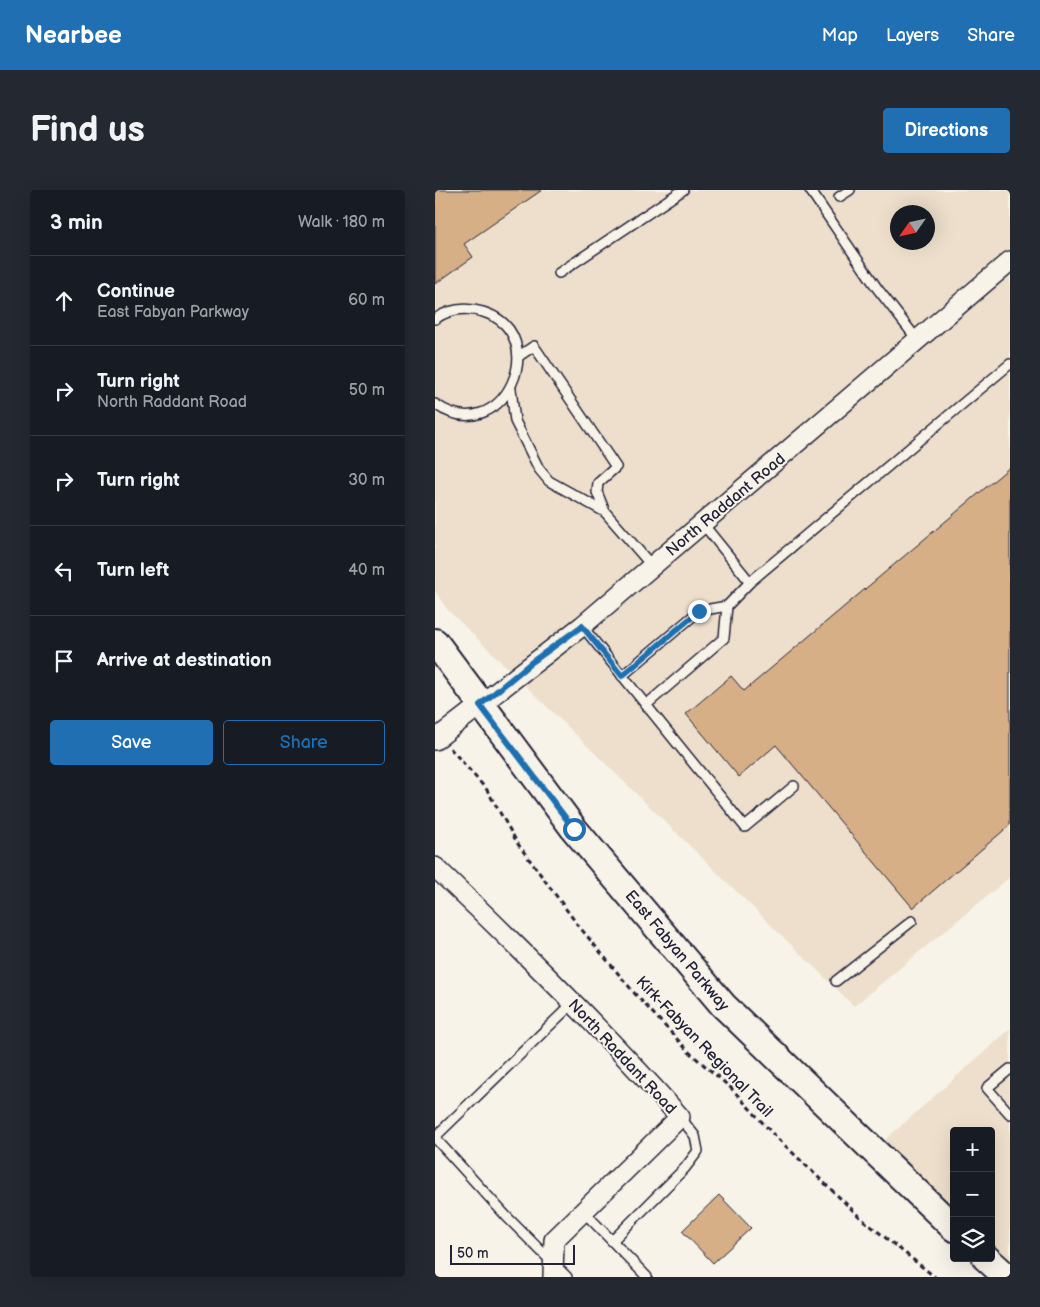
<!DOCTYPE html>
<html lang="en">
<head>
<meta charset="utf-8">
<style>
	body { margin:0; font-family:"Balsamiq Sans",sans-serif; background:#242831; color:#f1f3f6 }
	.controls { position:absolute; right:15px; bottom:15px; display:grid; overflow:hidden; border-radius:5px; box-shadow:0 5px 20px #0002 }
	.controls button { width:45px; height:45px; display:grid; place-items:center; padding:0; border:0; border-bottom:1px solid #363941; background:#171b24; color:#f1f3f6; font:25px sans-serif }
	.compass { position:absolute; left:455px; top:15px; width:45px; height:45px; border-radius:50%; background:#171b24; box-shadow:0 5px 20px #0002; rotate:236deg }
	.scale { position:absolute; left:15px; bottom:12px; width:125px; box-sizing:border-box; padding-left:5px; border:2px solid #22223b; border-top:0; font-size:14px; line-height:18px; white-space:nowrap; color:#22223b; -webkit-text-stroke:4px #f7f3e8; paint-order:stroke }
	.stop { position:absolute; width:15px; height:15px; margin:-11px; border:4px solid #1f6fb2; border-radius:50%; background:#fff }
	.stop.end { background:#1f6fb2; border-color:#fff; box-shadow:0 1px 5px #0008 }
	.list { margin:0; padding:0; list-style:none }
	h2 { display:flex; justify-content:space-between; align-items:center; height:65px; margin:0; padding:0 20px; font-size:21px }
	h2 small { font-size:16px; font-weight:400; color:#9ea1a6 }
	.list li { display:grid; grid-template-columns:32px 1fr auto; gap:15px; align-items:center; box-sizing:border-box; height:90px; padding:0 20px; border-top:1px solid #363941 }
	.list b { display:block; font-size:19px; white-space:nowrap }
	.list p { margin:0; font-size:16px; white-space:nowrap; color:#9ea1a6 }
	.list em { font-size:16px; font-style:normal; color:#9ea1a6 }
	.actions { display:flex; gap:10px; padding:15px 20px }
	.actions a { flex:1; padding:11px 0; border:1px solid #1f6fb2; border-radius:5px; text-align:center; font-size:18px; color:#1f6fb2 }
	.actions .main { background:#1f6fb2; color:#fff }
	.icon { flex:none; width:28px; height:28px; fill:none; stroke:currentColor; stroke-width:2; stroke-linecap:round; stroke-linejoin:round }
	.map { position:relative; flex:none; width:575px; height:1087px; overflow:hidden; border-radius:5px }
	header { display:flex; align-items:center; gap:30px; box-sizing:border-box; height:70px; padding:0 25px; background:#1f6fb2; color:#fff }
	header strong { font-size:24px }
	nav { display:flex; gap:28px; margin-inline-start:auto; font-size:18px }
	.intro { display:flex; align-items:center; justify-content:space-between; box-sizing:border-box; height:120px; padding:0 30px }
	h1 { margin:0; font-size:35px }
	.button { padding:12px 22px; border-radius:5px; background:#1f6fb2; color:#fff; font-size:18px; font-weight:700 }
	main { display:flex; gap:30px; padding:0 30px }
	aside { flex:1; background:#171b24; border-radius:5px; box-shadow:0 5px 20px #0002 }
	.map>svg:first-child { display:block }
	.built { fill:#eddfcb; fill-rule:evenodd }
	.building { fill:#d6af87; stroke:#22223b }
	.lines { fill:none; stroke-linecap:round; stroke-linejoin:round }
	.service-casing { stroke:#22223b; stroke-width:12 }
	.minor-casing { stroke:#22223b; stroke-width:22 }
	.secondary-casing { stroke:#22223b; stroke-width:30 }
	.path { stroke:#22223b; stroke-width:3; stroke-dasharray:5 4; stroke-linecap:butt }
	.service { stroke:#f7f3e8; stroke-width:9 }
	.minor { stroke:#f7f3e8; stroke-width:19 }
	.secondary { stroke:#f7f3e8; stroke-width:26 }
	.route { stroke:#1f6fb2; stroke-width:6 }
	.labels { text-anchor:middle; stroke-width:4; stroke-linejoin:round; paint-order:stroke }
	.street-label { font-size:16px; fill:#22223b; stroke:#f7f3e8 }
</style>
</head>
<body>
<header>
<strong>Nearbee</strong>
<nav><a>Map</a><a>Layers</a><a>Share</a></nav>
</header>
<div class="intro"><h1>Find us</h1><a class="button">Directions</a></div>
<main>
<aside>
<h2>3 min<small>Walk · 180 m</small></h2>
<ul class="list">
<li><svg class="icon" aria-label="ahead" viewBox="0 0 24 24"><path d="M12 20V5M6 11l6-6 6 6"/></svg><div><b>Continue</b><p>East Fabyan Parkway</p></div><em>60 m</em></li>
<li><svg class="icon" aria-label="right" viewBox="0 0 24 24"><path d="M7 20v-9h11M14 6l5 5-5 5"/></svg><div><b>Turn right</b><p>North Raddant Road</p></div><em>50 m</em></li>
<li><svg class="icon" aria-label="right" viewBox="0 0 24 24"><path d="M7 20v-9h11M14 6l5 5-5 5"/></svg><div><b>Turn right</b></div><em>30 m</em></li>
<li><svg class="icon" aria-label="left" viewBox="0 0 24 24"><path d="M17 20v-9H6M10 6l-5 5 5 5"/></svg><div><b>Turn left</b></div><em>40 m</em></li>
<li><svg class="icon" aria-label="arrive" viewBox="0 0 24 24"><path d="M6 21V4h12l-3 4 3 4H6"/></svg><div><b>Arrive at destination</b></div></li>
</ul>
<div class="actions"><a class="main">Save</a><a>Share</a></div>
</aside>
<div class="map">
<svg width="575" height="1087" viewBox="0 0 575 1087">
	<rect width="100%" height="100%" fill="#f7f3e8"/>
	<filter id="ink" filterUnits="userSpaceOnUse"><feTurbulence type="fractalNoise" baseFrequency=".02" numOctaves="2"/><feDisplacementMap in="SourceGraphic" scale="10" xChannelSelector="R" yChannelSelector="G"/><feConvolveMatrix kernelMatrix="1 2 1 2 8 2 1 2 1" color-interpolation-filters="sRGB"/></filter>
	<g filter="url(#ink)">
		<g class="built">
			<path d="M0,0h575v687l-156,129 -407,-397 -12,-18zM462,22h30v30h-30z"/>
			<path d="M575,839v232l-7,7 -12,-10v-127h-37v91l-78,-74z"/>
		</g>
		<g class="building">
			<path d="M0,0h107l-78,54 9,13 -38,27z"/>
			<path d="M575,277v358l-97,83 -137,-163 -37,32 -53,-63 45,-38 13,15z"/>
			<path d="M284,1005l32,33 -38,35 -31,-32z"/>
		</g>
		<g class="lines">
			<g class="service-casing">
				<g id="service">
					<path d="M375,0l67,98 39,50"/>
					<path d="M404,7l11,-7"/>
					<path d="M124,83l124,-83"/>
					<path d="M0,129c14,-10 31,-12 48,-7 72,22 20,140 -48,92"/>
					<path d="M84,166l15,-10 82,121 -18,16 -1,9 8,20"/>
					<path d="M76,199l4,32 24,48 10,12 56,31 47,54"/>
					<path d="M268,334l47,58 260,-218"/>
					<path d="M147,436l163,201 49,-41"/>
					<path d="M187,486l77,-65 28,-5 23,-24"/>
					<path d="M211,515l78,-67 3,-32"/>
					<path d="M401,791l76,-60"/>
					<path d="M575,879l-23,19 23,26"/>
					<path d="M0,947l139,-135"/>
					<path d="M0,948l72,79 60,60"/>
					<path d="M148,1021l64,66"/>
					<path d="M177,1051l73,-73 13,-17 -3,-15 -15,-19"/>
				</g>
			</g>
			<g class="minor-casing">
				<g id="minor">
					<path d="M0,550l147,-114 428,-365"/>
					<path d="M0,677c85,81 167,162 245,250l-126,123 -1,37"/>
				</g>
			</g>
			<g class="secondary-casing">
				<g id="secondary">
					<path d="M0,452l139,187 149,176 231,223"/>
					<path d="M551,1068l21,19"/>
				</g>
			</g>
			<path class="path" d="M15,558l37,42 31,54 59,80 59,71 54,58 41,35 42,46 89,85 73,58"/>
			<use href="#service" class="service"/>
			<use href="#minor" class="minor"/>
			<use href="#secondary" class="secondary"/>
		</g>
	</g>
	<g class="lines" filter="url(#ink)">
		<path class="route" d="M139,639l-94,-124 52,-43 50,-36 40,50 77,-65"/>
	</g>
	<g class="labels">
		<g class="street-label">
			<text transform="translate(290 314) rotate(-40)" y="6">North Raddant Road</text>
			<text transform="translate(243 760) rotate(50)" y="6">East Fabyan Parkway</text>
			<text transform="translate(270 856) rotate(46)" y="6">Kirk-Fabyan Regional Trail</text>
			<text transform="translate(188 866) rotate(47)" y="6">North Raddant Road</text>
		</g>
	</g>
</svg>
<div class="controls">
<button>+</button>
<button>−</button>
<button><svg class="icon" aria-label="layers" viewBox="0 0 24 24"><path d="M12 4l9 5-9 5-9-5zM3 14l9 5 9-5"/></svg></button>
</div>
<svg class="compass" viewBox="-18 -18 36 36"><path d="M0-13l5 13h-10z" fill="#e53935"/><path d="M0 13l5-13h-10z" fill="#9ea1a6"/></svg>
<div class="scale">50 m</div>
<div class="stop" style="left:139px;top:639px"></div>
<div class="stop end" style="left:264px;top:421px"></div>
</div>
</main>
</body>
</html>
